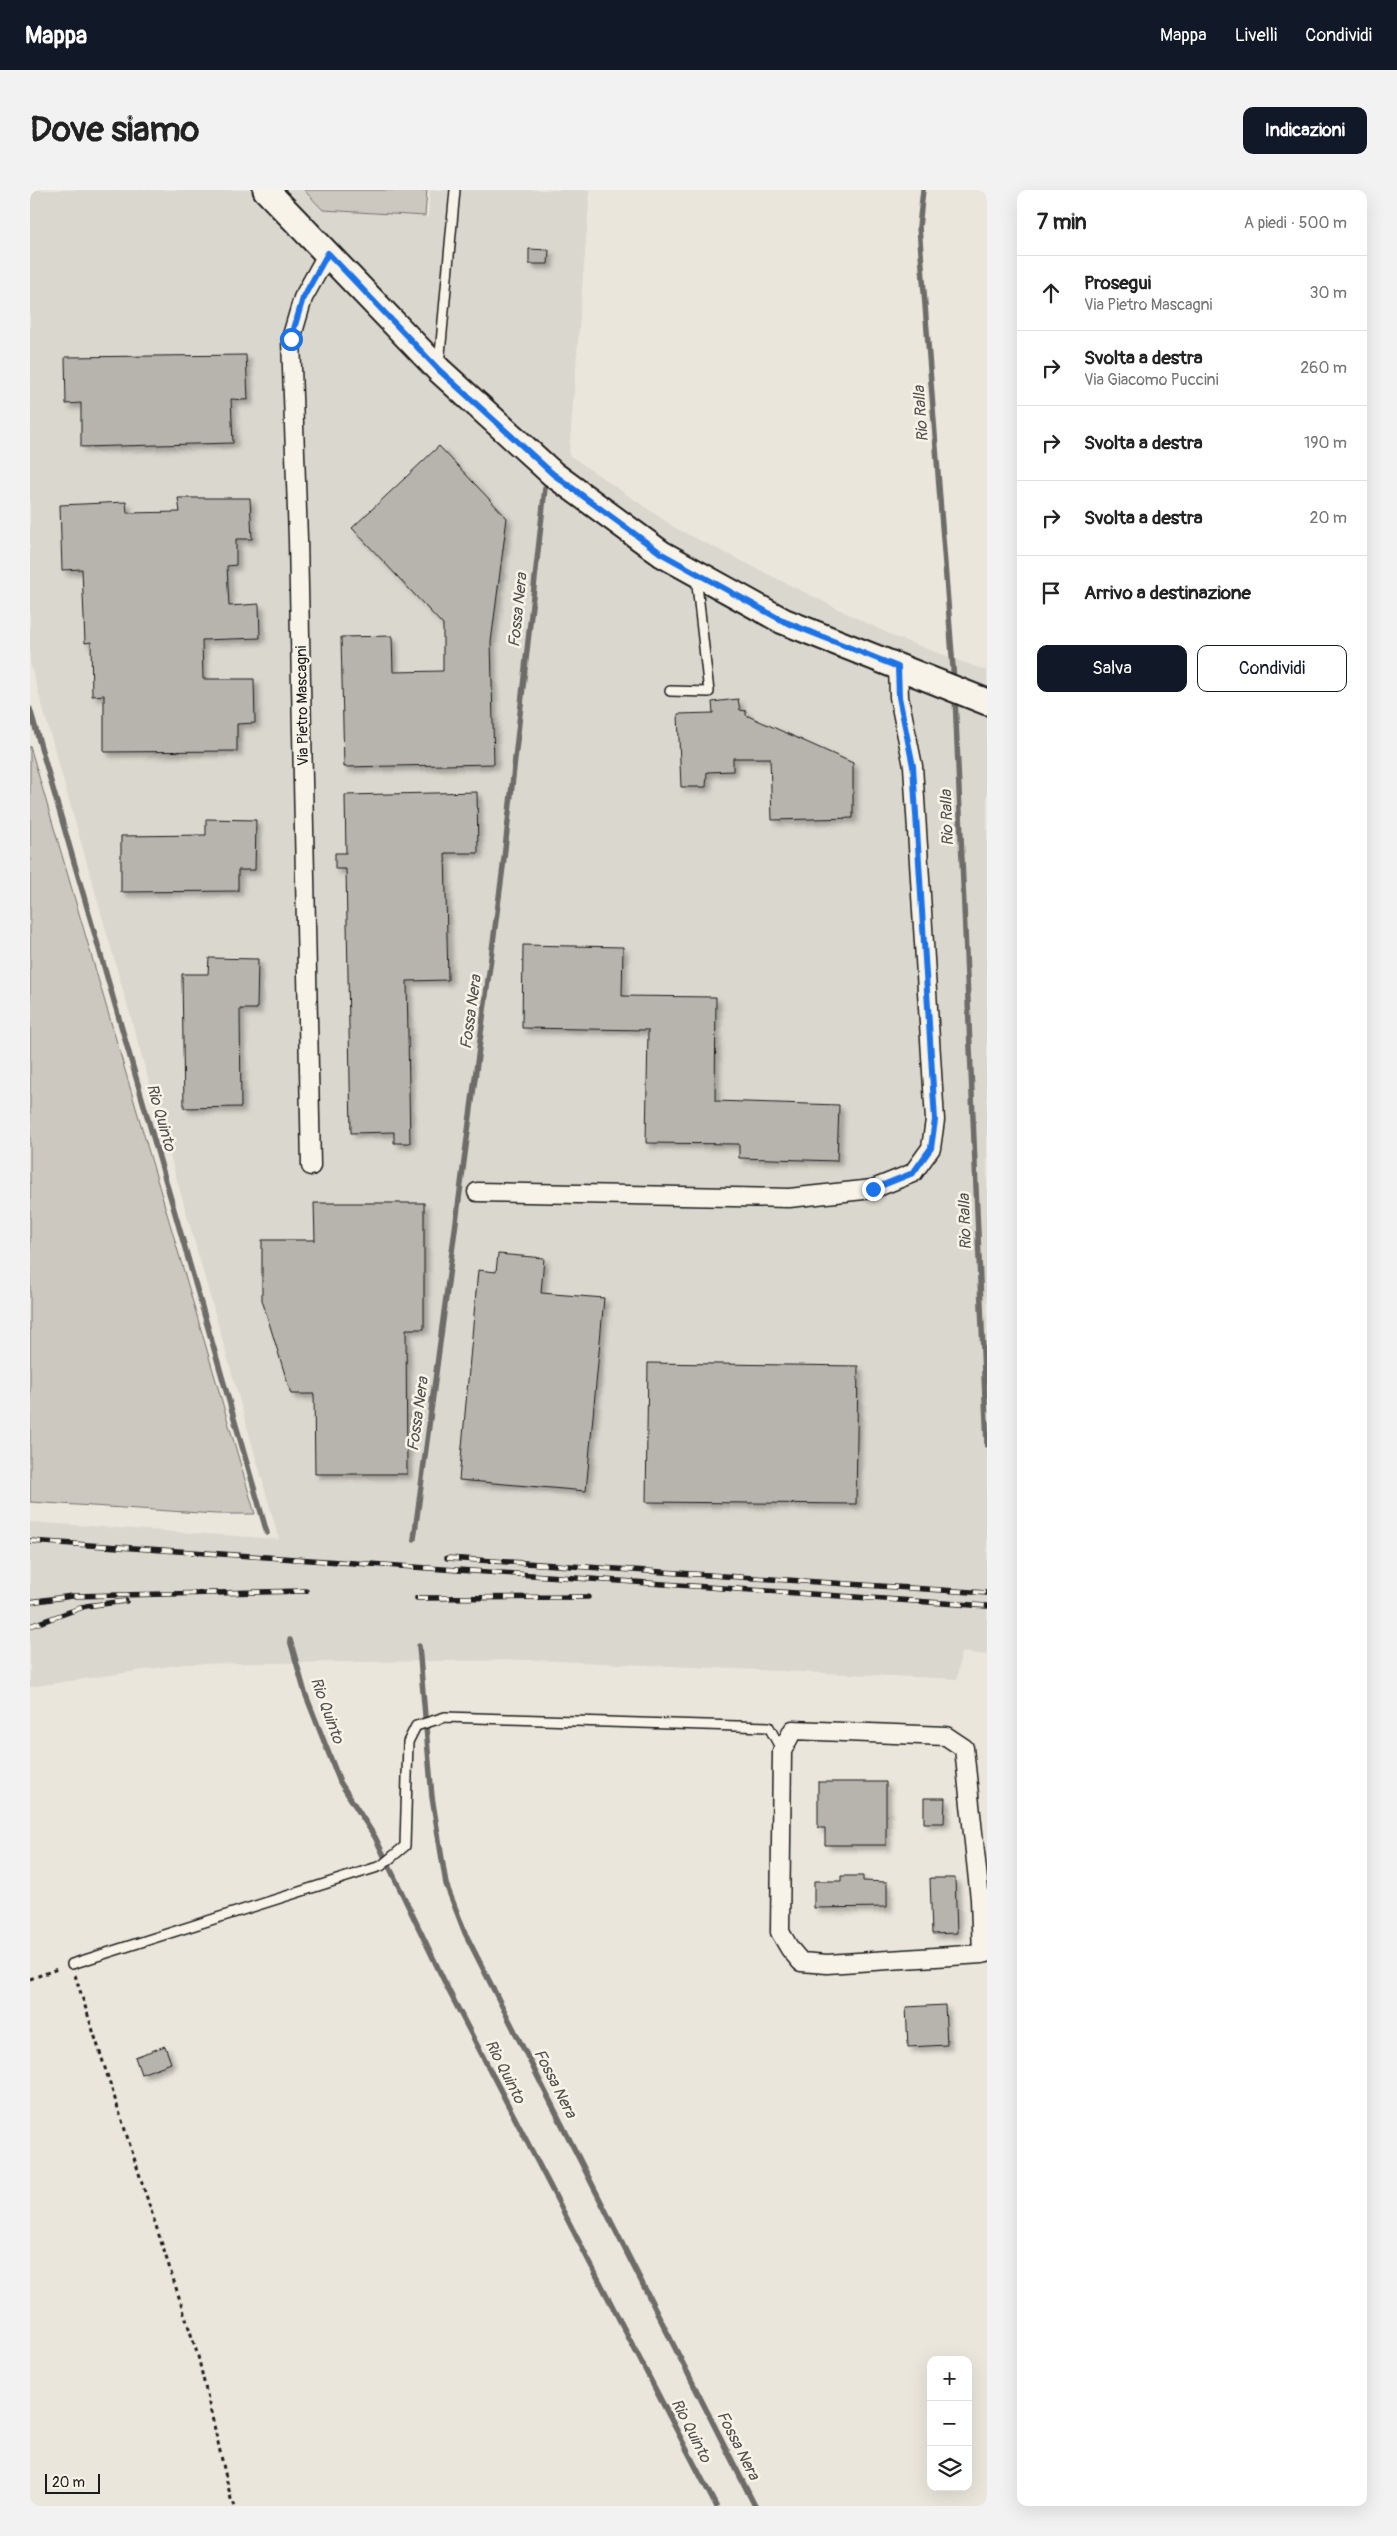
<!DOCTYPE html>
<html lang="it">
<head>
<meta charset="utf-8">
<style>
	body { margin:0; font-family:Pangolin,sans-serif; background:#f2f2f2; color:#222 }
	.controls { position:absolute; right:15px; bottom:15px; display:grid; overflow:hidden; border-radius:10px; box-shadow:0 5px 20px #0002 }
	.controls button { width:45px; height:45px; display:grid; place-items:center; padding:0; border:0; border-bottom:1px solid #e0e0e0; background:#fff; color:#222; font:25px sans-serif }
	.scale { position:absolute; left:15px; bottom:12px; width:55px; box-sizing:border-box; padding-left:5px; border:2px solid #1c1c1c; border-top:0; font-size:14px; line-height:18px; white-space:nowrap; color:#1c1c1c; -webkit-text-stroke:4px #f7f3e8; paint-order:stroke }
	.stop { position:absolute; width:15px; height:15px; margin:-11px; border:4px solid #1a73e8; border-radius:50%; background:#fff }
	.stop.end { background:#1a73e8; border-color:#fff; box-shadow:0 1px 5px #0008 }
	.list { margin:0; padding:0; list-style:none }
	h2 { display:flex; justify-content:space-between; align-items:center; height:65px; margin:0; padding:0 20px; font-size:21px }
	h2 small { font-size:16px; font-weight:400; color:#767676 }
	.list li { display:grid; grid-template-columns:32px 1fr auto; gap:15px; align-items:center; box-sizing:border-box; height:75px; padding:0 20px; border-top:1px solid #e0e0e0 }
	.list b { display:block; font-size:19px; white-space:nowrap }
	.list p { margin:0; font-size:16px; white-space:nowrap; color:#767676 }
	.list em { font-size:16px; font-style:normal; color:#767676 }
	.actions { display:flex; gap:10px; padding:15px 20px }
	.actions a { flex:1; padding:11px 0; border:1px solid #111827; border-radius:10px; text-align:center; font-size:18px; color:#111827 }
	.actions .main { background:#111827; color:#fff }
	.icon { flex:none; width:28px; height:28px; fill:none; stroke:currentColor; stroke-width:2; stroke-linecap:round; stroke-linejoin:round }
	.map { position:relative; flex:none; width:957px; height:2316px; overflow:hidden; border-radius:10px }
	header { display:flex; align-items:center; gap:30px; box-sizing:border-box; height:70px; padding:0 25px; background:#111827; color:#fff }
	header strong { font-size:24px }
	nav { display:flex; gap:28px; margin-inline-start:auto; font-size:18px }
	.intro { display:flex; align-items:center; justify-content:space-between; box-sizing:border-box; height:120px; padding:0 30px }
	h1 { margin:0; font-size:35px }
	.button { padding:12px 22px; border-radius:10px; background:#111827; color:#fff; font-size:18px; font-weight:700 }
	main { display:flex; gap:30px; padding:0 30px }
	aside { flex:1; background:#fff; border-radius:10px; box-shadow:0 5px 20px #0002 }
	.map>svg:first-child { display:block }
	.built { fill:#dad7ce }
	.green { fill:#ccc8c0; stroke:#74726e }
	.lines { fill:none; stroke-linecap:round; stroke-linejoin:round }
	.stream { stroke:#6d6c68; stroke-width:5.5 }
	.building { fill:#b6b4ac; stroke:#1c1c1c; filter:url(#shadow) }
	.service-casing { stroke:#1c1c1c; stroke-width:12 }
	.minor-casing { stroke:#1c1c1c; stroke-width:21 }
	.secondary-casing { stroke:#1c1c1c; stroke-width:29 }
	.path { stroke:#1c1c1c; stroke-width:3; stroke-dasharray:4 4; stroke-linecap:butt }
	.service { stroke:#f7f3e8; stroke-width:9 }
	.minor { stroke:#f7f3e8; stroke-width:18 }
	.secondary { stroke:#f7f3e8; stroke-width:25 }
	.rail-casing { stroke:#1c1c1c; stroke-width:5.5 }
	.rail { stroke:#f7f3e8; stroke-width:4; stroke-dasharray:11; stroke-linecap:butt }
	.route { stroke:#1a73e8; stroke-width:6 }
	.labels { text-anchor:middle; stroke-width:5; stroke-linejoin:round; paint-order:stroke }
	.street-label { font-size:15px; fill:#1c1c1c; stroke:#f7f3e8 }
	.water-label { font-size:16px; font-style:italic; fill:#52514e; stroke:#f7f3e8 }
</style>
</head>
<body>
<header>
<strong>Mappa</strong>
<nav><a>Mappa</a><a>Livelli</a><a>Condividi</a></nav>
</header>
<div class="intro"><h1>Dove siamo</h1><a class="button">Indicazioni</a></div>
<main>
<div class="map">
<svg width="957" height="2316" viewBox="0 0 957 2316">
	<defs>
		<filter id="shadow"><feDropShadow dx="4.5" dy="4.5" stdDeviation="2.5" flood-color="#0004"/></filter>
	</defs>
	<rect width="100%" height="100%" fill="#eae6dc"/>
	<filter id="ink" filterUnits="userSpaceOnUse"><feTurbulence type="fractalNoise" baseFrequency=".02" numOctaves="2"/><feDisplacementMap in="SourceGraphic" scale="10" xChannelSelector="R" yChannelSelector="G"/><feConvolveMatrix kernelMatrix="1 2 1 2 8 2 1 2 1" color-interpolation-filters="sRGB"/></filter>
	<g filter="url(#ink)">
		<path class="built" d="M0,0h274l19,20 105,7 2,-27h160l-21,265 108,74 218,108 92,34v984l-26,-3 -4,27 -423,-19 -350,4 -154,23v-165l249,17 -249,-876z"/>
		<g class="green">
			<path d="M274,0h123l-2,26 -102,-6z"/>
			<path d="M0,556l225,768h-39l-186,-12z"/>
		</g>
		<g class="lines">
			<g class="stream">
				<path d="M893,0l-4,37 35,454"/>
				<path d="M925,506l32,749"/>
				<path d="M0,519l237,824"/>
				<path d="M384,1349l89,-672 42,-379"/>
				<path d="M260,1450l15,53 35,89 35,55 75,156 266,513"/>
				<path d="M389,1456l13,151 14,87 19,49 290,573"/>
			</g>
		</g>
		<g class="building">
			<path d="M499,59l20,1 -1,14h-19z"/>
			<path d="M216,165l2,45 -17,-1 2,44 -152,4v-44l-15,1 -1,-47z"/>
			<path d="M409,256l68,72 -16,124 3,122 -150,3 -3,-130 51,-1 1,36 50,-1v-46l-91,-97z"/>
			<path d="M148,308h72l2,41h-16v26l-9,1 2,40 30,-2 1,34 -58,2 1,39h51l1,44 -18,1v27l-133,1v-57l-12,1 -1,-54 -6,1 -3,-74 -20,1 -2,-65 66,-3 1,11 53,-1z"/>
			<path d="M708,509l2,11 6,1v4l107,48v55l-81,2 -2,-62h-37v13l-26,1 -1,15h-25l-3,-73 35,-1 -1,-11z"/>
			<path d="M447,602l1,61h-33l3,127 -41,1 3,162h-16v-11l-43,1 -5,-264h-11v-16h11l-1,-58z"/>
			<path d="M176,629l50,1 -1,50h-17v21l-117,1v-56l85,-1z"/>
			<path d="M493,755l100,2 -1,49 94,1 -1,104 124,4 -2,56 -98,-3v-14l-93,-1 2,-113 -126,-2z"/>
			<path d="M179,768l49,1 -1,50h-17l1,98 -57,1 -2,-134h26z"/>
			<path d="M284,1013h110v126h-18l1,145h-92l-1,-80h-23l-29,-94v-60h53z"/>
			<path d="M468,1064l46,4 -3,35 63,5 -18,193 -127,-11 19,-210 18,2z"/>
			<path d="M618,1173l210,3 -2,138 -210,-2z"/>
			<path d="M788,1592h68v63h-61v-17h-7z"/>
			<path d="M894,1608h21l-1,25h-20z"/>
			<path d="M811,1686h22v5l24,1v25l-73,1v-27h27z"/>
			<path d="M900,1688h25l2,55 -25,1z"/>
			<path d="M915,1815l2,40 -39,2 -2,-40z"/>
			<path d="M135,1856l6,17 -30,11 -6,-17z"/>
		</g>
		<g class="lines">
			<g class="service-casing">
				<g id="service">
					<path d="M409,175l16,-175"/>
					<path d="M640,501l39,1 -13,-116"/>
					<path d="M42,1774l309,-98 24,-20 3,-104 8,-16 29,-9 324,10 13,24"/>
				</g>
			</g>
			<g class="minor-casing">
				<g id="minor">
					<path d="M281,976l-13,-627 -7,-200 12,-41 25,-45"/>
					<path d="M447,1002l312,6 84,-9 40,-16 18,-25 4,-28 -22,-354 -14,-69 -1,-30"/>
					<path d="M952,1764l-2,-55 -16,-151 -18,-12 -153,-6 -11,21 -2,181 10,17 11,13 26,2 155,-10 5,-1"/>
				</g>
			</g>
			<g class="secondary-casing">
				<path id="secondary" d="M236,0l173,180 114,104 109,80 121,67 204,81"/>
			</g>
			<g class="path">
				<path d="M45,1785l123,381 33,143 4,7"/>
				<path d="M0,1789l30,-11"/>
			</g>
			<use href="#service" class="service"/>
			<use href="#minor" class="minor"/>
			<use href="#secondary" class="secondary"/>
			<g class="rail-casing">
				<g id="rail">
					<path d="M0,1351l957,65"/>
					<path d="M417,1368l540,35"/>
					<path d="M387,1408l171,-1"/>
					<path d="M0,1412l42,-6 234,-5"/>
					<path d="M0,1436l56,-20 40,-5"/>
				</g>
			</g>
			<use href="#rail" class="rail"/>
		</g>
	</g>
	<g class="lines" filter="url(#ink)">
		<path class="route" d="M261,149l12,-41 25,-45 111,117 114,104 109,80 121,67 115,46 1,30 14,69 22,354 -4,28 -18,25 -40,16"/>
	</g>
	<g class="labels">
		<g class="street-label">
			<text transform="translate(272 516) rotate(-91)" y="5">Via Pietro Mascagni</text>
		</g>
		<g class="water-label">
			<text transform="translate(890 224) rotate(-94)" y="6">Rio Ralla</text>
			<text transform="translate(487 420) rotate(-84)" y="6">Fossa Nera</text>
			<text transform="translate(916 628) rotate(-92)" y="6">Rio Ralla</text>
			<text transform="translate(440 822) rotate(-82)" y="6">Fossa Nera</text>
			<text transform="translate(132 927) rotate(74)" y="6">Rio Quinto</text>
			<text transform="translate(934 1032) rotate(-92)" y="6">Rio Ralla</text>
			<text transform="translate(387 1224) rotate(-82)" y="6">Fossa Nera</text>
			<text transform="translate(298 1520) rotate(70)" y="6">Rio Quinto</text>
			<text transform="translate(476 1881) rotate(63)" y="6">Rio Quinto</text>
			<text transform="translate(526 1893) rotate(63)" y="6">Fossa Nera</text>
			<text transform="translate(662 2240) rotate(63)" y="6">Rio Quinto</text>
			<text transform="translate(709 2255) rotate(63)" y="6">Fossa Nera</text>
		</g>
	</g>
</svg>
<div class="controls">
<button>+</button>
<button>−</button>
<button><svg class="icon" aria-label="layers" viewBox="0 0 24 24"><path d="M12 4l9 5-9 5-9-5zM3 14l9 5 9-5"/></svg></button>
</div>
<div class="scale">20 m</div>
<div class="stop" style="left:261px;top:149px"></div>
<div class="stop end" style="left:843px;top:999px"></div>
</div>
<aside>
<h2>7 min<small>A piedi · 500 m</small></h2>
<ul class="list">
<li><svg class="icon" aria-label="ahead" viewBox="0 0 24 24"><path d="M12 20V5M6 11l6-6 6 6"/></svg><div><b>Prosegui</b><p>Via Pietro Mascagni</p></div><em>30 m</em></li>
<li><svg class="icon" aria-label="right" viewBox="0 0 24 24"><path d="M7 20v-9h11M14 6l5 5-5 5"/></svg><div><b>Svolta a destra</b><p>Via Giacomo Puccini</p></div><em>260 m</em></li>
<li><svg class="icon" aria-label="right" viewBox="0 0 24 24"><path d="M7 20v-9h11M14 6l5 5-5 5"/></svg><div><b>Svolta a destra</b></div><em>190 m</em></li>
<li><svg class="icon" aria-label="right" viewBox="0 0 24 24"><path d="M7 20v-9h11M14 6l5 5-5 5"/></svg><div><b>Svolta a destra</b></div><em>20 m</em></li>
<li><svg class="icon" aria-label="arrive" viewBox="0 0 24 24"><path d="M6 21V4h12l-3 4 3 4H6"/></svg><div><b>Arrivo a destinazione</b></div></li>
</ul>
<div class="actions"><a class="main">Salva</a><a>Condividi</a></div>
</aside>
</main>
</body>
</html>
